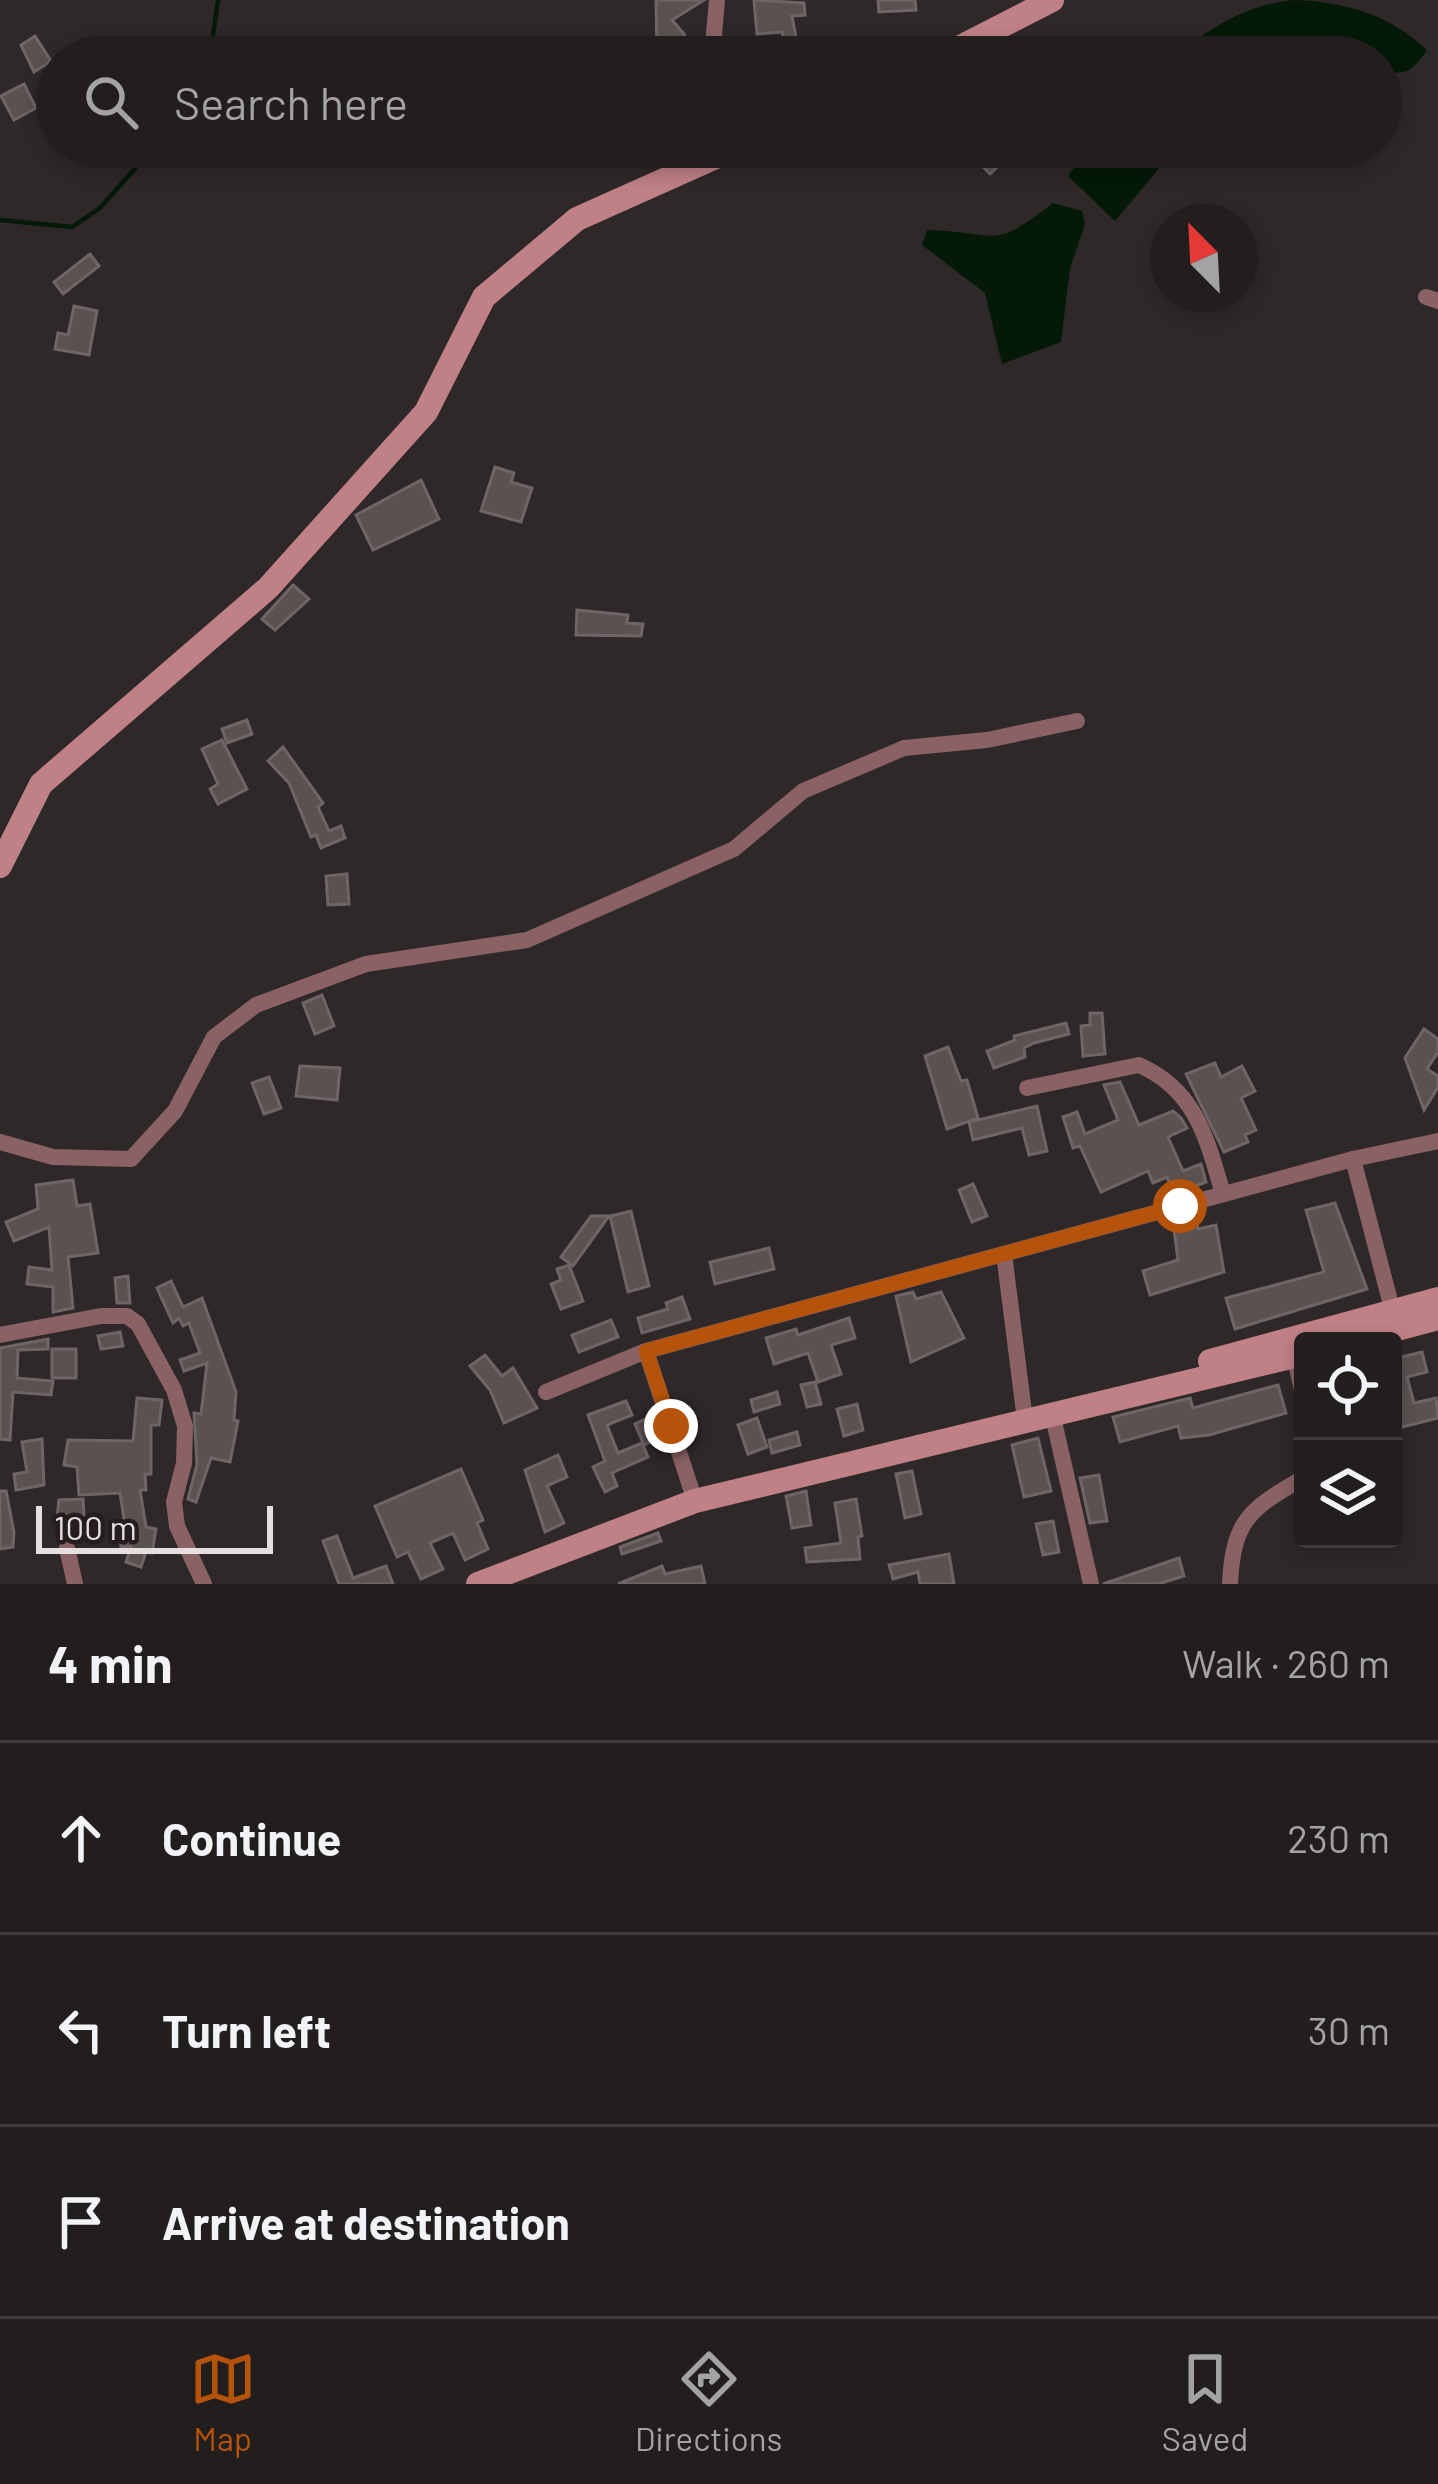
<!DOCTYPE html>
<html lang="en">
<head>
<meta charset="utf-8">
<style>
	body { margin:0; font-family:Barlow,sans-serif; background:#2f2b2b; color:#f1f3f6 }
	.controls { position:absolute; right:36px; bottom:36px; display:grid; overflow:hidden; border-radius:12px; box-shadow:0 6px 18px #0003 }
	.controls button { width:108px; height:108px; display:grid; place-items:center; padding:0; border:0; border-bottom:3px solid #403c3c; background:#231e1e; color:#f1f3f6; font:60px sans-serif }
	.compass { position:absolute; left:1150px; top:204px; width:108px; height:108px; border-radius:50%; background:#231e1e; box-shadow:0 6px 18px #0003; rotate:336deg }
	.scale { position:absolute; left:36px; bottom:30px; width:237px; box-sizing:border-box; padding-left:12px; border:6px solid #e5dfdf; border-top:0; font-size:33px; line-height:42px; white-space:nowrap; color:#e5dfdf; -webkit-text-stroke:9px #261e1e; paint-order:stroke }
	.stop { position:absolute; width:36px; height:36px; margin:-27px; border:9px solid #b45309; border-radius:50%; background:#fff }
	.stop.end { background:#b45309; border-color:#fff; box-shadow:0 3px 12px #0008 }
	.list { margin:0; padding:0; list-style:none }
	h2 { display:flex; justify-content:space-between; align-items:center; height:156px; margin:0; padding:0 48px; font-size:51px }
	h2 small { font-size:39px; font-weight:400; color:#a3a2a4 }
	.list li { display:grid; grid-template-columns:78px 1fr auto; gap:36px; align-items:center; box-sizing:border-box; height:192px; padding:0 48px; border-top:3px solid #403c3c }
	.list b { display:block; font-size:45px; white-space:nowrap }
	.list em { font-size:39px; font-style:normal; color:#a3a2a4 }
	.icon { flex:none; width:66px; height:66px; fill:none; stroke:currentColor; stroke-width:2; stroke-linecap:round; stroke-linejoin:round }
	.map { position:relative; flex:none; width:1438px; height:1584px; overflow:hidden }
	.search { position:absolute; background:#231e1e; box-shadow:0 6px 18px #0003; left:36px; right:36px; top:36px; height:132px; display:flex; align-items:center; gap:30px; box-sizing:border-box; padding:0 42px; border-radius:66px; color:#a3a2a4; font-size:45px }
	.sheet { height:732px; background:#231e1e }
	nav { display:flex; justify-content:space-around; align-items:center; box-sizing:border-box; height:168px; border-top:3px solid #403c3c; background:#231e1e; font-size:33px; color:#a3a2a4 }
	nav a { display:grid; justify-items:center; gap:6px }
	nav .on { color:#b45309 }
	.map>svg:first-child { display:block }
	.water { fill:#041907 }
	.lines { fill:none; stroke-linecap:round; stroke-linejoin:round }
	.stream { stroke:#041907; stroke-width:4.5 }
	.building { fill:#5a5151; stroke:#6f6566; stroke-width:3 }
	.street { stroke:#8a6265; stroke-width:16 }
	.secondary { stroke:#c08186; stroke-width:24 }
	.route { stroke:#b45309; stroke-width:15 }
</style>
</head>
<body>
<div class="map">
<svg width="1438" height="1584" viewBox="0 0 1438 1584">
	<rect width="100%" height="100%" fill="#2f2828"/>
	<g class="water">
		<path d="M1295,0c51,2 95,15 132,50 -14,20 -21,27 -46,20v-13h-205c32,-30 75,-54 119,-57z"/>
		<path d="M1089,147h88l-62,74 -47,-45z"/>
		<path d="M1053,203l29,8 3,13 -15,44 -9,74 -59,22 -17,-71 -63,-48 5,-15c74,2 63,22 126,-27z"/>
	</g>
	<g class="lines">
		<g class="stream">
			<path d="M210,57l8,-57"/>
			<path d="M0,220l72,7 28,-19 54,-61"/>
		</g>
	</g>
	<g class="building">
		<path d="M656,0h48l-32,20 12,14 6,23h-33z"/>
		<path d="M754,0l50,3 1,12 -13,1 5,27 -12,2 -3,-13 -25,2z"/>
		<path d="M878,0h37l1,10 -37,2z"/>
		<path d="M35,36l16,25 -17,11 -13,-27z"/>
		<path d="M24,84l12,24 -22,12 -13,-24z"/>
		<path d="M964,147h54l-28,27z"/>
		<path d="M90,254l9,12 -36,28 -9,-12z"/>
		<path d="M74,306l23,5 -8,44 -34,-6 3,-16 10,2z"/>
		<path d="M495,467l19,6 -3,9 21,6 -11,34 -40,-11z"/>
		<path d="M421,480l18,39 -66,31 -17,-35z"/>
		<path d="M293,585l16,14 -34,31 -13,-11z"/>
		<path d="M577,610l51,5 -1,8 16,1 -2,12 -65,-1z"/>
		<path d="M247,720l5,14 -25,9 -5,-14z"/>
		<path d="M222,740l25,49 -29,15 -8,-15 8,-5 -16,-35z"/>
		<path d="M283,747l40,56 -5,4 11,24 12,-5 4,12 -24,10 -5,-13 -5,2 -22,-54 -21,-22z"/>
		<path d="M347,874l2,30 -21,1 -2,-29z"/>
		<path d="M322,995l12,31 -19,8 -12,-31z"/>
		<path d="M1090,1013h12l3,41 -22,2 -2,-30 9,-1z"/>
		<path d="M1066,1023l3,11 -35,9 -10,5 1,9 -31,11 -7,-17 28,-11 -1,-4z"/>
		<path d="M1424,1029l14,10v13l-11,17 11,7v11l-14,23 -19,-52z"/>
		<path d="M948,1047l13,34 6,-1 11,38 -31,11 -22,-73z"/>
		<path d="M1215,1063l6,14 21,-11 13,25 -14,7 15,32 -11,5 3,7 -24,10 -38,-78z"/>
		<path d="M300,1066l40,2 -3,32 -41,-4z"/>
		<path d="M269,1077l12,31 -17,6 -12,-31z"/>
		<path d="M1120,1082l19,43 34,-14 8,7 6,10 -19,9 15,34 18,-7 5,18 -32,12 -7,-17 -14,6 -5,-12 -47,21 -21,-46 -7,2 -10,-31 14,-5 8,22 33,-14 -14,-35z"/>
		<path d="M1037,1106l10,45 -18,4 -7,-27 -49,12 -4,-18z"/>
		<path d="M73,1180l4,26 13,-2 8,49 -30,4 5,51 -20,4v-25l-26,-3 2,-17 23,3 -3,-43 -35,14 -8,-19 32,-13 -2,-24z"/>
		<path d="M973,1184l14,32 -15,6 -13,-32z"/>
		<path d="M1335,1203l32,86 -132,40 -9,-31 98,-26 -18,-62z"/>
		<path d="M631,1211l18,75 -21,6 -18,-76z"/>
		<path d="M591,1216h18l-36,50 -12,-9z"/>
		<path d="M1195,1217l3,12 18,-4 8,47 -74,23 -7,-24 35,-11 -5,-38z"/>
		<path d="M769,1248l5,21 -59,15 -5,-22z"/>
		<path d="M569,1265l14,36 -22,8 -10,-25 10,-4 -4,-11z"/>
		<path d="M128,1276l2,27h-13l-2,-25z"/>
		<path d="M171,1281l12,26 19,-9 34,94 -2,28 4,1 -8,41 -19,-4 -15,44 -8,-3 9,-35 -3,-51 7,1 6,-51 -23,8 -4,-11 20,-7 -11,-30 -6,3 -4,-8 -6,5 -16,-35z"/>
		<path d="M913,1292l3,7 25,-7 23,46 -53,24 -15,-66z"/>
		<path d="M682,1297l8,22 -48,14 -4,-15 30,-9 -2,-6z"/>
		<path d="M849,1318l6,20 -24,7 10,29 -23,8 -10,-29 -34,11 -8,-26 30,-9 2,6z"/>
		<path d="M611,1320l7,17 -39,15 -7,-17z"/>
		<path d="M120,1332l3,14 -22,3 -3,-13z"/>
		<path d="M48,1339v10l-30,1 -1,28 36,3 -2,14 -38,-3 -3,48 -10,-1v-91z"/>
		<rect x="52" y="1349" width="24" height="29"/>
		<path d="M1422,1352l5,20 -20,5 7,26 22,-5 2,20 -40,10 -5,-69z"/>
		<path d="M485,1355l17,21 11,-8 24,40 -33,15 -14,-33 -20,-24z"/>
		<path d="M815,1382l6,22 -14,3 -6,-22z"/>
		<path d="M1278,1385l8,28 -77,22 -28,3 -3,-12 -58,16 -7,-25 77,-19 3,10z"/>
		<path d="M777,1392l3,12 -26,8 -3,-12z"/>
		<path d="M137,1398l25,2 -3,25h-8v49h-6l1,16h-6l6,37 10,2 -4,24 -6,-1 -5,15 -15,-5 5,-15h-10v-15h5l-6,-39 -41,2 -2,-28 -13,-2 4,-25 65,1z"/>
		<path d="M626,1401l6,14 -25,10 11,28 24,-10 6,14 -36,16 5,13 -12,6 -12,-25 12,-6 -17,-46z"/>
		<path d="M857,1404l6,26 -19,6 -7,-27z"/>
		<path d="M652,1416l9,21 -17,8 -9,-21z"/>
		<path d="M757,1418l10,29 -19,7 -10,-29z"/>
		<path d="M797,1432l3,13 -28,8 -3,-13z"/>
		<path d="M1038,1438l13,53 -27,6 -12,-52z"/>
		<path d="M42,1439l2,46 -28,5 -2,-16 13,-2 -5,-30z"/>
		<path d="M558,1455l9,22 -20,9 17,37 -19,9 -20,-62z"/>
		<path d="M461,1469l22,51 -6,3 11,26 -23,11 -12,-27 -23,10 13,26 -22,10 -13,-27 -11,5 -22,-51z"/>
		<path d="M912,1471l9,43 -16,4 -9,-44z"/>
		<path d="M1099,1475l8,46 -17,2 -10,-45z"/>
		<path d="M0,1491h6l8,41 -1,15 -13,2z"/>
		<path d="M806,1491l5,34 -19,3 -6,-32z"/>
		<path d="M83,1499l1,17 -27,2 2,-18z"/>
		<path d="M856,1499l6,37 -4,1 2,22 -53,3 -2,-14 36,-5 -6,-40z"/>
		<path d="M1053,1521l6,31 -16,3 -7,-31z"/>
		<path d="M658,1533l3,8 -39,13 -2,-7z"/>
		<path d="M337,1536l16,42 33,-12 7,18h-54l-16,-43z"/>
		<path d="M949,1554l5,30h-34l-2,-12 -25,7 -4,-14z"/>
		<path d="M1179,1558l5,18 -26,8h-55z"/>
		<path d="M662,1566l3,8 36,-8 4,18h-87z"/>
	</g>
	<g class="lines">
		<g class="street">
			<path d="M712,57l5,-57"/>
			<path d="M1426,297l12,4"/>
			<path d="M1027,1088l112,-23c57,25 68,74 84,129"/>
			<path d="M0,1142l53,15 78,2 44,-48 39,-74 42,-32 110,-41 161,-24 207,-91 69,-58 101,-43 83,-8 90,-19"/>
			<path d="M1353,1159l42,161"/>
			<path d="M1004,1254l21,166"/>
			<path d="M0,1335l101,-19h26l11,8 36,66 11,36 -1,37 -10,39 3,24 27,58"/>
			<path d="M646,1351l49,150"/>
			<path d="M1294,1356l9,38"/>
			<path d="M546,1392l100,-41 707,-192 85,-18"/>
			<path d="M1053,1417l38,167"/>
			<path d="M67,1548l8,36"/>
			<path d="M1230,1584c3,-66 22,-76 73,-106"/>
		</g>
		<g class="secondary">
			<path d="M941,57l111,-57"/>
			<path d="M0,866l41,-82 227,-196 158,-176 58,-115 93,-78 161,-72"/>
			<path d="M1352,1341l86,-23"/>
			<path d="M1210,1361l228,-62"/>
			<path d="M478,1584l217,-83 608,-147"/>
		</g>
	</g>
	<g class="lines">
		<path class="route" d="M671,1426l-25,-75 534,-145"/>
	</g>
</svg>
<div class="controls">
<button><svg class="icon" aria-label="locate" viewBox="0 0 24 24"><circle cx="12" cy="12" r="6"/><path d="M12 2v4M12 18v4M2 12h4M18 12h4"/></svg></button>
<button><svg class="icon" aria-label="layers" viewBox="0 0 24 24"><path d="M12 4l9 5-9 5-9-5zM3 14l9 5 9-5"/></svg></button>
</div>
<svg class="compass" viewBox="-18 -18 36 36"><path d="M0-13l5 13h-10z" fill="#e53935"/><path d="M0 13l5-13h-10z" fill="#a3a2a4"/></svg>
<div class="scale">100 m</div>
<div class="stop" style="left:1180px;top:1206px"></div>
<div class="stop end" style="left:671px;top:1426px"></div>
<div class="search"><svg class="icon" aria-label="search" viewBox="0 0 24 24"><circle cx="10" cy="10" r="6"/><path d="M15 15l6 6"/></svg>Search here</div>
</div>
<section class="sheet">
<h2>4 min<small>Walk · 260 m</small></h2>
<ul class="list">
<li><svg class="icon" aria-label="ahead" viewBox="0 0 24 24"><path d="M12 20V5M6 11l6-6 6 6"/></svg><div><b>Continue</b></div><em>230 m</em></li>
<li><svg class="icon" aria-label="left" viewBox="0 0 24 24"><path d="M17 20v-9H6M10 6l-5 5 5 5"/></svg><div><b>Turn left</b></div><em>30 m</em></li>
<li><svg class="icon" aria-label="arrive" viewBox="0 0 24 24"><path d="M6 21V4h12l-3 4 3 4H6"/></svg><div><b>Arrive at destination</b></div></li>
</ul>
</section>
<nav>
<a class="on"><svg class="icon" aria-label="map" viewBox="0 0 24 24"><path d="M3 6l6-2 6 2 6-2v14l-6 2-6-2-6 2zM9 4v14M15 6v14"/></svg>Map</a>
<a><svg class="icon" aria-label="directions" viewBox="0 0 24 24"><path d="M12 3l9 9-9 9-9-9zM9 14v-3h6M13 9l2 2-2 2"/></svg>Directions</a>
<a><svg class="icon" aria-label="saved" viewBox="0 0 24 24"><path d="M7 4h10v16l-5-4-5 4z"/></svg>Saved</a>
</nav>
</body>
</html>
